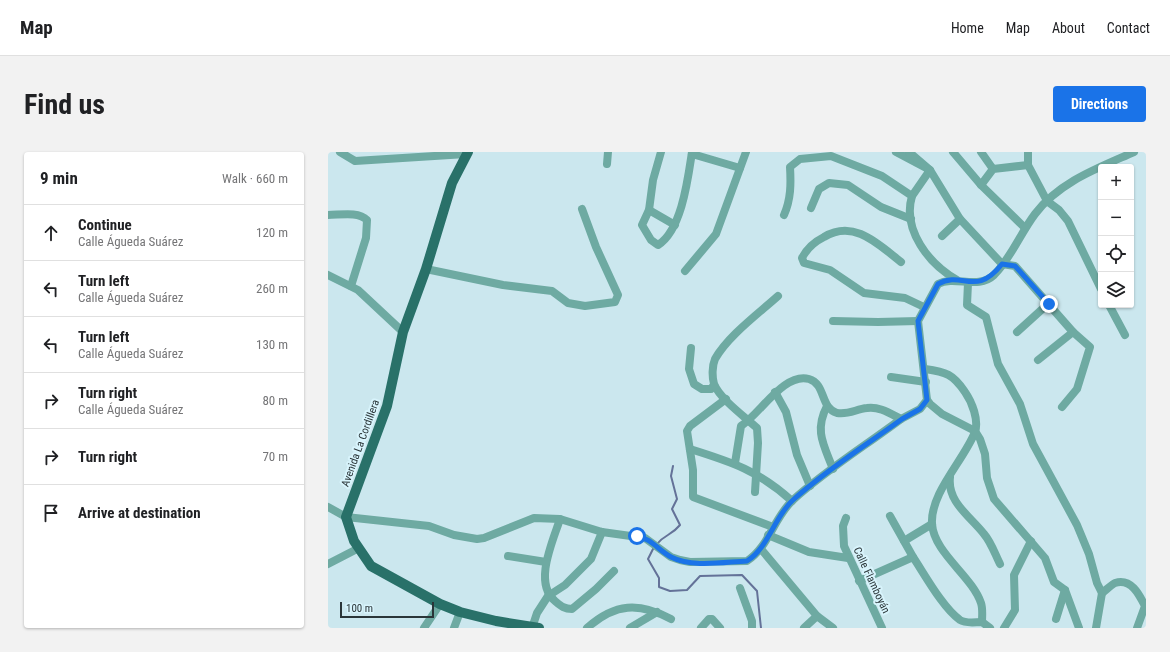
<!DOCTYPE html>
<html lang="en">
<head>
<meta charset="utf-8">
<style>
	body { margin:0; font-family:"Roboto Condensed",sans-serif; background:#f2f2f2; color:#202124 }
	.controls { position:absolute; right:12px; top:12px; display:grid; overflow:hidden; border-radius:4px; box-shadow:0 1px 3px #0004 }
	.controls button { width:36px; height:36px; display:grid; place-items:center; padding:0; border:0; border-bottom:1px solid #e0e0e0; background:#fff; color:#202124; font:20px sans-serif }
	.scale { position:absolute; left:12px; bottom:10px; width:94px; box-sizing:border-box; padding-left:4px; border:2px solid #2a3538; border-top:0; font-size:11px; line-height:14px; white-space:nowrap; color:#2a3538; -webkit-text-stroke:3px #d8f4fc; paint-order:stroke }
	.stop { position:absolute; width:12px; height:12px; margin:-9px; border:3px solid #1a73e8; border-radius:50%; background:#fff }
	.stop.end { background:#1a73e8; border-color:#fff; box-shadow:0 1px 4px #0008 }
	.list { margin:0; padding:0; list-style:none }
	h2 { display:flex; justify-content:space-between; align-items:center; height:52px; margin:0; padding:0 16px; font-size:17px }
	h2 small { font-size:13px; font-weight:400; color:#757577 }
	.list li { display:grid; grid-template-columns:26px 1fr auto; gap:12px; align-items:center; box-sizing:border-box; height:56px; padding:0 16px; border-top:1px solid #e0e0e0 }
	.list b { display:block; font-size:15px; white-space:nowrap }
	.list p { margin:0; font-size:13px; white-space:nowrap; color:#757577 }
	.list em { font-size:13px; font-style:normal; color:#757577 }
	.icon { flex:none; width:22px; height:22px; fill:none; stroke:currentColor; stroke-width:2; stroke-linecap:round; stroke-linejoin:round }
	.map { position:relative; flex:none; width:818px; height:476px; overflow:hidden; border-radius:4px }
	header { display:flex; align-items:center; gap:24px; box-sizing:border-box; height:56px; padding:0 20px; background:#fff; border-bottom:1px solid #e0e0e0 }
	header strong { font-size:19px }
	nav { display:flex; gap:22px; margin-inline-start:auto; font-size:14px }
	.intro { display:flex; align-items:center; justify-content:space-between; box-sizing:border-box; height:96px; padding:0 24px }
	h1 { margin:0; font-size:28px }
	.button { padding:10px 18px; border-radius:4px; background:#1a73e8; color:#fff; font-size:14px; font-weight:700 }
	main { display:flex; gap:24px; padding:0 24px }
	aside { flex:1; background:#fff; border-radius:4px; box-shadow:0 1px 3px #0004 }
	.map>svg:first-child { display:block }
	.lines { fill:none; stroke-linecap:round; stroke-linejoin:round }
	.stream { stroke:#647298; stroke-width:2 }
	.minor { stroke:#6eaaa2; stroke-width:8 }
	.major { stroke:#297169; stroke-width:10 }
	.route { stroke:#1a73e8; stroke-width:5 }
	.labels { text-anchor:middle; stroke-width:4; stroke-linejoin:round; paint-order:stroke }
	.street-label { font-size:11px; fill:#2a3538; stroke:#d8f4fc }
</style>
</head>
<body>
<header>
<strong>Map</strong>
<nav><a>Home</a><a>Map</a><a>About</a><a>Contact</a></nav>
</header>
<div class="intro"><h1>Find us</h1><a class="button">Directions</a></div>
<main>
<aside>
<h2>9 min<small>Walk · 660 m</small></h2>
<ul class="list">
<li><svg class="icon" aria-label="ahead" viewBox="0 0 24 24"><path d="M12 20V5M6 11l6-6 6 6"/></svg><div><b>Continue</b><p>Calle Águeda Suárez</p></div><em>120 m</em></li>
<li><svg class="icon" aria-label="left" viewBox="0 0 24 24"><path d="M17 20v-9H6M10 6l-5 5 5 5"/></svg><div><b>Turn left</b><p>Calle Águeda Suárez</p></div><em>260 m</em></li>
<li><svg class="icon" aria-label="left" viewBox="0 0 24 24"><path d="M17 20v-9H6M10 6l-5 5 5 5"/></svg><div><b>Turn left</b><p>Calle Águeda Suárez</p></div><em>130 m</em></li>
<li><svg class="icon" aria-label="right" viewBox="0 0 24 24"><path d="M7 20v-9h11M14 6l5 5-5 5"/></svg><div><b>Turn right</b><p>Calle Águeda Suárez</p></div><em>80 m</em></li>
<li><svg class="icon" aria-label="right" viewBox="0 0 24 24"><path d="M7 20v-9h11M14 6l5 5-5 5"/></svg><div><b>Turn right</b></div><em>70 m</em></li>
<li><svg class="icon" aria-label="arrive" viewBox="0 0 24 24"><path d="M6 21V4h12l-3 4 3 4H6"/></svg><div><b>Arrive at destination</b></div></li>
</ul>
</aside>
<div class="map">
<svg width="818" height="476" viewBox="0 0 818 476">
	<rect width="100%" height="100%" fill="#cbe7ee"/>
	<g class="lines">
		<g class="stream">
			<path d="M329,392c8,-10 14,-8 23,-19l-8,-16 5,-10 -6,-23 2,-10"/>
			<path d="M326,395l-6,12 11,19v9l11,4 17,-1 13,-14 42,-1 15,16 4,37"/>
		</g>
		<g class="minor">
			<path d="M12,0l15,9 111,-7"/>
			<path d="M333,0l-8,28 -4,30 -7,15 9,15 7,5c24,-15 30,-67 34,-93"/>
			<path d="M568,0l34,18 -18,26"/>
			<path d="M581,0l21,18 30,49 42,45"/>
			<path d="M625,0l28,33 44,43"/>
			<path d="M653,0l12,17"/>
			<path d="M700,0v13l19,36 12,9 9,11 33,68"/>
			<path d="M364,2l48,14"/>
			<path d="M279,12l1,-12"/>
			<path d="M653,33l12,-16 35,-4"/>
			<path d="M483,56l8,-19 10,-6 19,2 33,22 30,12"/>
			<path d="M321,58l26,15"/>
			<path d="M0,63c12,0 30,-4 39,5l-1,18 -15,48"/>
			<path d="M456,63c7,-16 7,-31 6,-48l10,-8 31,-3 51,20 30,20c-10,34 17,68 45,84"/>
			<path d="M614,84l18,-17"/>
			<path d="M573,110c-23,-18 -47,-43 -77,-25 -10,5 -17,11 -22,21l2,5 26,7 34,23 41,5 19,9"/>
			<path d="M674,112l13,2 58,66 17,15 -13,42 -15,18"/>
			<path d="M98,117l77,16 49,6 16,12 17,3 30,-4 3,-7 -22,-48 -14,-38"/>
			<path d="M357,119l31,-37 30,-82"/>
			<path d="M0,123l30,15 45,42"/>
			<path d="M640,131l-1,22 19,12 12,47 22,40 13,40 44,81 12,29 8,29 5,10 -6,35"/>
			<path d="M781,153l16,30"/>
			<path d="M505,169l45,1 40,-1"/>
			<path d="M689,180l32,-29"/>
			<path d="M363,196l-2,21 5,15 8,5h9l3,-4"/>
			<path d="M710,208l35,-28"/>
			<path d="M597,217c21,3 28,5 40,23 7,10 14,28 10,40 -11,28 -45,61 -43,92 2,29 40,52 49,79 2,6 1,13 1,19"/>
			<path d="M563,225l35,5"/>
			<path d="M447,240l11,20 11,43 13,31"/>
			<path d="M398,247l-36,27 -3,5 6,39v27l80,30"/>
			<path d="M599,248l3,4 12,10 33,17 5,8 5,15 2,24 7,21 51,59 9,24 11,8 14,38"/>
			<path d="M499,254c-13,25 -3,39 6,63"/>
			<path d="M362,297c42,13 69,22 102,52"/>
			<path d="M407,311l6,-37c19,-12 43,-54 68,-47 17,5 11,29 28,34 12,2 19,-4 30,-5 12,-2 24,6 34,11"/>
			<path d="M622,325c-3,25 20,39 34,57 7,8 11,20 16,30"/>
			<path d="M427,340l3,-49 -1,-15c-12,-11 -37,-29 -43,-44 -2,-7 -2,-18 1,-25 13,-23 43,-45 63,-63"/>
			<path d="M0,355l18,10 83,9 25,9 23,4 7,-1 50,-20 26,1 42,13 43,6 26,19 9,3 10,2 57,-1c22,-14 27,-44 46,-61 33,-30 72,-54 108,-81l19,-10 7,-9 -9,-79 20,-37c17,-9 40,6 56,-9 17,-17 26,-41 41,-61 24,-32 63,-46 99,-62"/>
			<path d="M562,364l23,41"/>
			<path d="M518,366l-3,8 1,20 38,82"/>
			<path d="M232,367c-7,22 -27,64 -5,82 6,5 9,8 17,8l24,-20 18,-18"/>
			<path d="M440,383l41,17 39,6"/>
			<path d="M576,389l28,-17"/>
			<path d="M433,397l56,67 16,12"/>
			<path d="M180,404l38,6"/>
			<path d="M0,412l31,-16"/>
			<path d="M531,429l54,-24c12,18 30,51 47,63 6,4 15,2 22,2l8,6"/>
			<path d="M412,436l12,33v7"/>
			<path d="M774,441c4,-3 9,-8 13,-10 16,-5 24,11 30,23l-8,22"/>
			<path d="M728,467l9,-29"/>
			<path d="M96,476l16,-24"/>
			<path d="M126,476l6,-16"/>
			<path d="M204,476l5,-15 11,-17 17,-11 26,-26 11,-27"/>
			<path d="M259,476c28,-25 52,-26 84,-9"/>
			<path d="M302,476l27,-16"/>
			<path d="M373,476l8,-9h3l8,9"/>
			<path d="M476,476l13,-12"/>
			<path d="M676,476l11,-18 -1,-35 17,-34"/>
		</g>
		<path class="major" d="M140,0l-16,31 -26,86 -23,63 -16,74 -41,111 8,24 17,25 69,38 20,8 36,9 43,7"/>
	</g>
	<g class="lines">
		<path class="route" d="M309,384c15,3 21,14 34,21 21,11 53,5 76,4 22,-14 27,-44 46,-61 33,-30 72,-54 109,-81l18,-10 7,-9 -9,-79 20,-37c25,-14 37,14 64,-20l13,2 34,38"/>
	</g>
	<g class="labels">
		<g class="street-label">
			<text transform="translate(32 291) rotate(-70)" y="4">Avenida La Cordillera</text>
			<text transform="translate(544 428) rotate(65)" y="4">Calle Flamboyán</text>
		</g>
	</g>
</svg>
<div class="controls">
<button>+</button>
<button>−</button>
<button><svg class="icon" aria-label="locate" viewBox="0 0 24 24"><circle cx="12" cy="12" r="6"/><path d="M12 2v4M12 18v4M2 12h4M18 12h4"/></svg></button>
<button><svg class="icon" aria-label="layers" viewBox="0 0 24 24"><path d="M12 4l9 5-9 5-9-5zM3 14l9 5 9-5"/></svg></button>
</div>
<div class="scale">100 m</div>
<div class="stop" style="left:309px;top:384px"></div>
<div class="stop end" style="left:721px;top:152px"></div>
</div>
</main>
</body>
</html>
